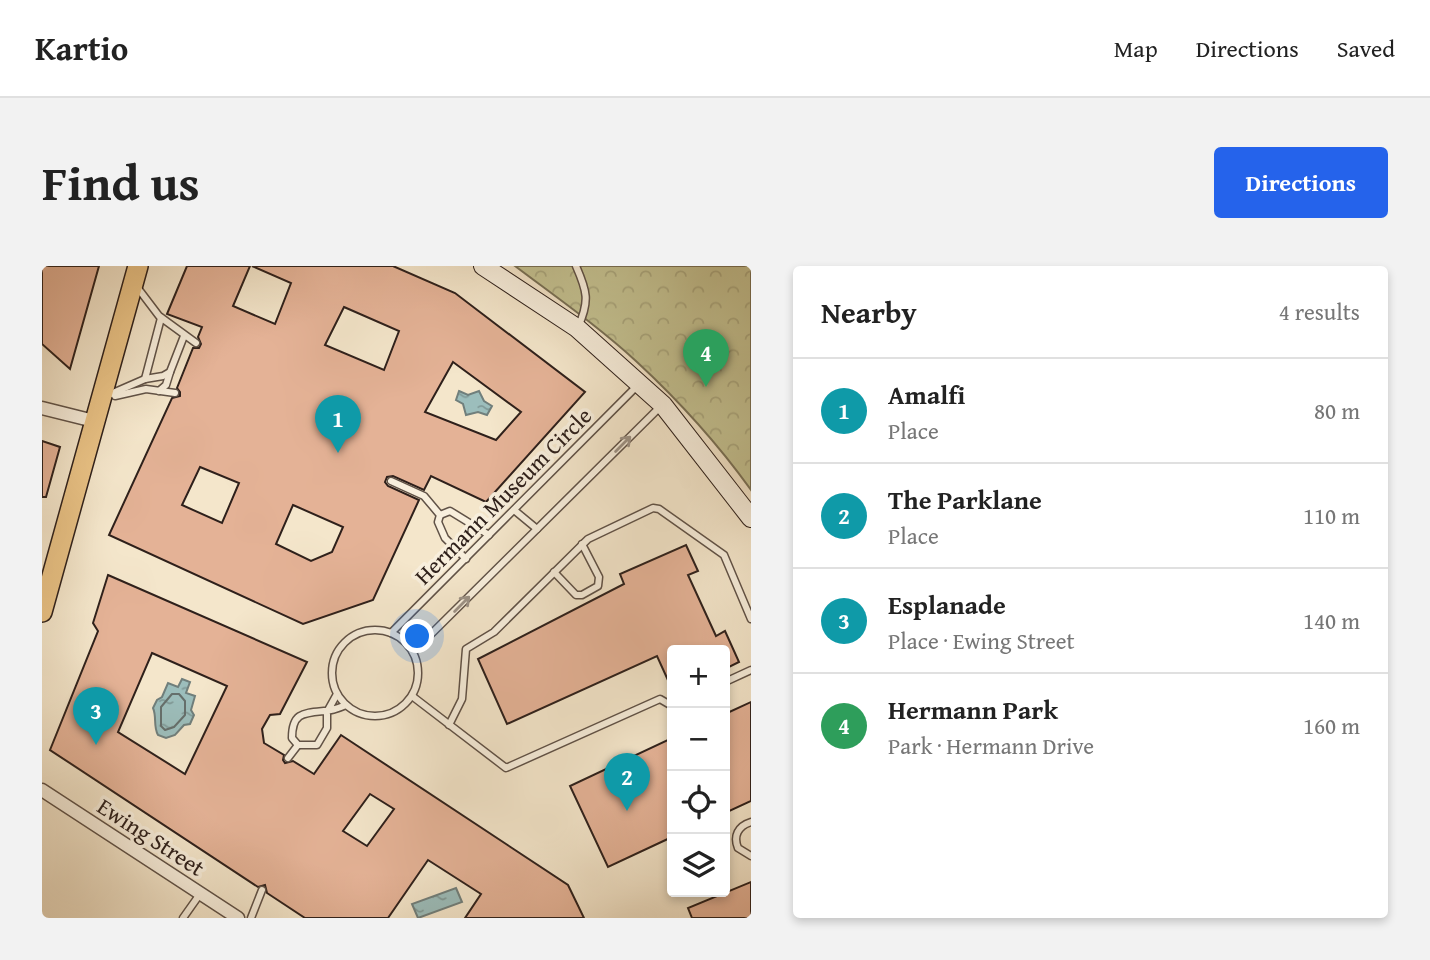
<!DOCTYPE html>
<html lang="en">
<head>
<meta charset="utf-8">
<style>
	body { margin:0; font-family:"Gentium Book Plus",serif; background:#f2f2f2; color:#222 }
	.controls { position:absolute; right:21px; bottom:21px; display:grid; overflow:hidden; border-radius:7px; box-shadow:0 4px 10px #0003 }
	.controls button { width:63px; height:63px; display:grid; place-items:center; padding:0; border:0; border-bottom:2px solid #e0e0e0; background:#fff; color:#222; font:35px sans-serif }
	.you { position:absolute; left:376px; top:371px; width:24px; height:24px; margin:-18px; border:5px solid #fff; border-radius:50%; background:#1a73e8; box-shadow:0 0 0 10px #1a73e833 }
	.badge { display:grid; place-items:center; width:46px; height:46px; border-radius:50%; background:#2563eb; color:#fff; font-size:23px; font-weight:700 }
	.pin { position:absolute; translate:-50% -58px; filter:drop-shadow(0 2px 4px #0008) }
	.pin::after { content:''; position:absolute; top:37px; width:24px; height:21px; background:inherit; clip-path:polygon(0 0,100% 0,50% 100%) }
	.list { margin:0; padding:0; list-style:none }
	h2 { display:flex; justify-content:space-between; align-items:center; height:91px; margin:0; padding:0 28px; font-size:30px }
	h2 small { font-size:23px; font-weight:400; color:#767676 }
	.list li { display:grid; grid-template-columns:46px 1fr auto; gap:21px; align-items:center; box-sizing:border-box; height:105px; padding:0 28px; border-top:2px solid #e0e0e0 }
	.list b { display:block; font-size:26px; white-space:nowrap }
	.list p { margin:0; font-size:23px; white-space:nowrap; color:#767676 }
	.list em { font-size:23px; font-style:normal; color:#767676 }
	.icon { flex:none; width:38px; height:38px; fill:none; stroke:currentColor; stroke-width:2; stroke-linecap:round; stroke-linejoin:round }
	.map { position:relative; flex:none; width:709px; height:652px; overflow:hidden; border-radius:7px }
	header { display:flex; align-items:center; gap:42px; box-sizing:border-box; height:98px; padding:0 35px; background:#fff; border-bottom:2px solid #e0e0e0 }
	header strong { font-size:33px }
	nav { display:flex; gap:38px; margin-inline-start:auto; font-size:24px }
	.intro { display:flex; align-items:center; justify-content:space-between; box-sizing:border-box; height:168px; padding:0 42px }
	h1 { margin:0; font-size:49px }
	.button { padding:18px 32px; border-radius:7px; background:#2563eb; color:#fff; font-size:24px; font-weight:700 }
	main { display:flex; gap:42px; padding:0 42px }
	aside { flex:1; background:#fff; border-radius:7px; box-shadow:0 4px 10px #0003 }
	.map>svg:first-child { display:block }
	.park { fill:url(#park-crowns); stroke:#797156; stroke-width:2 }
	.water { fill:url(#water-ripples); stroke:#707f7c; stroke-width:2 }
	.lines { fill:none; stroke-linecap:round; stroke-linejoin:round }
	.shore { stroke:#656f6c; stroke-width:2 }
	.building { fill:#e4b296; stroke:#2e201b; stroke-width:2; fill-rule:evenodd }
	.lane-casing { stroke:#605247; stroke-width:9 }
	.street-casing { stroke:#605247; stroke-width:15 }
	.secondary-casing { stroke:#2e201b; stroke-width:20 }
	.primary-casing { stroke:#2e201b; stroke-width:22 }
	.lane { stroke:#f8efdd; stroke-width:6 }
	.street { stroke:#f8efdd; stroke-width:12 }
	.secondary { stroke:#f8efdd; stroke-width:18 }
	.primary { stroke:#eac386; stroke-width:19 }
	.oneway { stroke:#9d9286 }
	.labels { text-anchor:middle; stroke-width:7; stroke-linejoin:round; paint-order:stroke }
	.street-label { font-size:23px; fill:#2e201b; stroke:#f8efdd }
</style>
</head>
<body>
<header>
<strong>Kartio</strong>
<nav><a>Map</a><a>Directions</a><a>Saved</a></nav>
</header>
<div class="intro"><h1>Find us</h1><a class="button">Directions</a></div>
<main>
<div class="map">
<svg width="709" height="652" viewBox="0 0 709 652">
	<defs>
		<pattern id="park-crowns" width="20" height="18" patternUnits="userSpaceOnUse" patternTransform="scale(1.75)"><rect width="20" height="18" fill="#c4c292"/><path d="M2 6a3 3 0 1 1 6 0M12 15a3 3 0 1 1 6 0" fill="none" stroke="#a9a67d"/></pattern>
		<pattern id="water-ripples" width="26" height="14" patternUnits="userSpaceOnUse" patternTransform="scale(1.75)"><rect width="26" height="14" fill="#9cbebc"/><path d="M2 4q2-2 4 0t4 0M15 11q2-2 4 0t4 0" fill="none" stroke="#809a98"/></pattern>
	</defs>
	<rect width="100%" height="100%" fill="#f4e6cb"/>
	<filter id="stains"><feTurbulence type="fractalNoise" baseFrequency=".00286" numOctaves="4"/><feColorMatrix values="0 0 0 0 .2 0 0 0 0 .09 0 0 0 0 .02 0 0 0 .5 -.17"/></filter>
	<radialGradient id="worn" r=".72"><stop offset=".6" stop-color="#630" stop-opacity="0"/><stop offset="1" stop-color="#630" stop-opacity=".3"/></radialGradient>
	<path class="park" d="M473,0h236v224c-33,-46 -73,-90 -114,-128 -38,-35 -81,-65 -122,-96z"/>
	<g class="water">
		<path d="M417,125l9,4 11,-4 5,10 8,5 -5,9 -9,-3 -12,3 -3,-11 -7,-4z"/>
		<path d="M140,413l8,3 -4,11 9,3 -4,14 3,5 -4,9 -6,1 -9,10 -9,3 -8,-3c-5,-9 -1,-18 -5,-27l4,-8 5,-3 6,-14 10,4z"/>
		<path d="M414,622l6,14 -44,16 -6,-14z"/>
	</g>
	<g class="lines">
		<path class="shore" d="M130,428h7l6,7v14l-11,12 -9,3 -4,-4v-19z"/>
	</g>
	<g class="building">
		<path d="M0,0h57l-29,103 -28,-25z"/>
		<path d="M145,0h63l-17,40 42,18 16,-41 -39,-17h141l62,27 130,99 -99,110 -55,-26 -7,14 -31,-14 -6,1 -2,5 3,4 31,14 -46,100 -70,24 -194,-89 63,-137 8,-2v-4l-3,-4 16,-40h6l2,-4 -3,-7 4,-10 -35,-13zM302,41l55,24 -15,39 -59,-25zM411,96l68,50 -25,28 -71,-28zM158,201l39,16 -17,40 -40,-18zM251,239l50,22 -11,25 -21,9 -35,-17z"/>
		<path d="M0,175l18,6 -14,50h-4z"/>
		<path d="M644,279l12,26 -10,4 28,61 9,-5 14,31 -14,7v-19h-53v39l-15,-33 -150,68 -29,-65 146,-75 -4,-10z"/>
		<path d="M66,309l199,87 -27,52 -10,1 -8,14 2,14 20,12 -1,5 2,3 8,-2 21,13 27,-39 227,150 16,33h-119l16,-24 -53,-34 -40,58h-83l-38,-25 -2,-8 -7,2 -208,-137 48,-119 -5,-8zM110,387l75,33 -42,88 -67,-42zM328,528l24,15 -27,37 -24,-15z"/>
		<path d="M709,436v99l-26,12v-99z"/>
		<path d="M630,472v99l-64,30 -38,-81z"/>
		<path d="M709,616v36h-59l-4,-10z"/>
	</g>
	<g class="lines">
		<g class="lane-casing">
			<g id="lane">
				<path d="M534,0c11,25 14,35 2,61"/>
				<path d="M95,21l22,29 37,27"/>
				<path d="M103,113l16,-61"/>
				<path d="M117,125l7,-6 4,-13"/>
				<path d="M64,130l39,-17 18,-3 7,-4 14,-36"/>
				<path d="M73,130l31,-7 29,4"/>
				<path d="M349,215l33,15 16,19 -2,7 7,16 21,21"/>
				<path d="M472,244l23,19"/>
				<path d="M398,249l10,-4 39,24"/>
				<path d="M512,306l22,23h6l16,-9 1,-9 -17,-33"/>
				<circle cx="333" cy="407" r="43"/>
				<path d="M349,367l246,-247"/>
				<path d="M371,386l247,-245"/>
				<path d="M683,416l26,-12"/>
				<path d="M295,428l-10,18v16l-10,17h-19l-6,-7c0,-25 11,-25 32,-27 8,0 15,-3 22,-6"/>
				<path d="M370,430l94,72 154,-69 12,7"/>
				<path d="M407,459l13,-26 4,-50 28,-17 94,-93 65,-31 6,1 65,46 27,64"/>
				<path d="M246,492l10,-13"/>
				<path d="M709,556c-13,4 -18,14 -13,26l13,8"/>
				<path d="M141,652l17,-24"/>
				<path d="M209,652l11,-28"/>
			</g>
		</g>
		<g class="street-casing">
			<g id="street">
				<path d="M0,142l52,13"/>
				<path d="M0,524l196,128"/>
			</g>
		</g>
		<g class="secondary-casing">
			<path id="secondary" d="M441,0l94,62 86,77 88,113"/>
		</g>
		<g class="primary-casing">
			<path id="primary" d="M0,346l96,-346"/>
		</g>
		<use href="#lane" class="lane"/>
		<use href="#street" class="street"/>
		<use href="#secondary" class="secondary"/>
		<use href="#primary" class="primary"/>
	</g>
	<defs><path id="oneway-shaft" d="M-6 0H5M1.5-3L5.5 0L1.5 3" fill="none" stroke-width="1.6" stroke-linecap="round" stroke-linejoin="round" transform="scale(1.75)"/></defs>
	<g class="oneway">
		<use href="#oneway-shaft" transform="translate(581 178) rotate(-45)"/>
		<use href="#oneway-shaft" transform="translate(420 338) rotate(-45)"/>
	</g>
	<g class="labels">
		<g class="street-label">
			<text transform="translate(461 230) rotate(-45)" y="8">Hermann Museum Circle</text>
			<text transform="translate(109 571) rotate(33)" y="8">Ewing Street</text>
		</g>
	</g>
	<rect width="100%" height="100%" filter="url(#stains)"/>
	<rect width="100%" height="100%" fill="url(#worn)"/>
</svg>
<div class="controls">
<button>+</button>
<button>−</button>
<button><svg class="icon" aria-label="locate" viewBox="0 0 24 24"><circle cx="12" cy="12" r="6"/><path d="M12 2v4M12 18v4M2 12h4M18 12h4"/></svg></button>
<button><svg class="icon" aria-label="layers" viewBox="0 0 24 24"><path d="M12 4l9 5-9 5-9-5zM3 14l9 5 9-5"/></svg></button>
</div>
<div class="you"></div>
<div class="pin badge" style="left:296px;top:187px;background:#0f9aa8">1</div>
<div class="pin badge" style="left:585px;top:545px;background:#0f9aa8">2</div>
<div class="pin badge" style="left:54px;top:479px;background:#0f9aa8">3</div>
<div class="pin badge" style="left:664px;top:121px;background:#2e9e5b">4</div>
</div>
<aside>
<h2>Nearby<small>4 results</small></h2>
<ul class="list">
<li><span class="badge" style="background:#0f9aa8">1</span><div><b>Amalfi</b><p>Place</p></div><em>80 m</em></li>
<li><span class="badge" style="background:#0f9aa8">2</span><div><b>The Parklane</b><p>Place</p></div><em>110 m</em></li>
<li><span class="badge" style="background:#0f9aa8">3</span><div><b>Esplanade</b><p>Place · Ewing Street</p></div><em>140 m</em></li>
<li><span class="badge" style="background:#2e9e5b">4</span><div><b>Hermann Park</b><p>Park · Hermann Drive</p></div><em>160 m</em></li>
</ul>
</aside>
</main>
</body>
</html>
